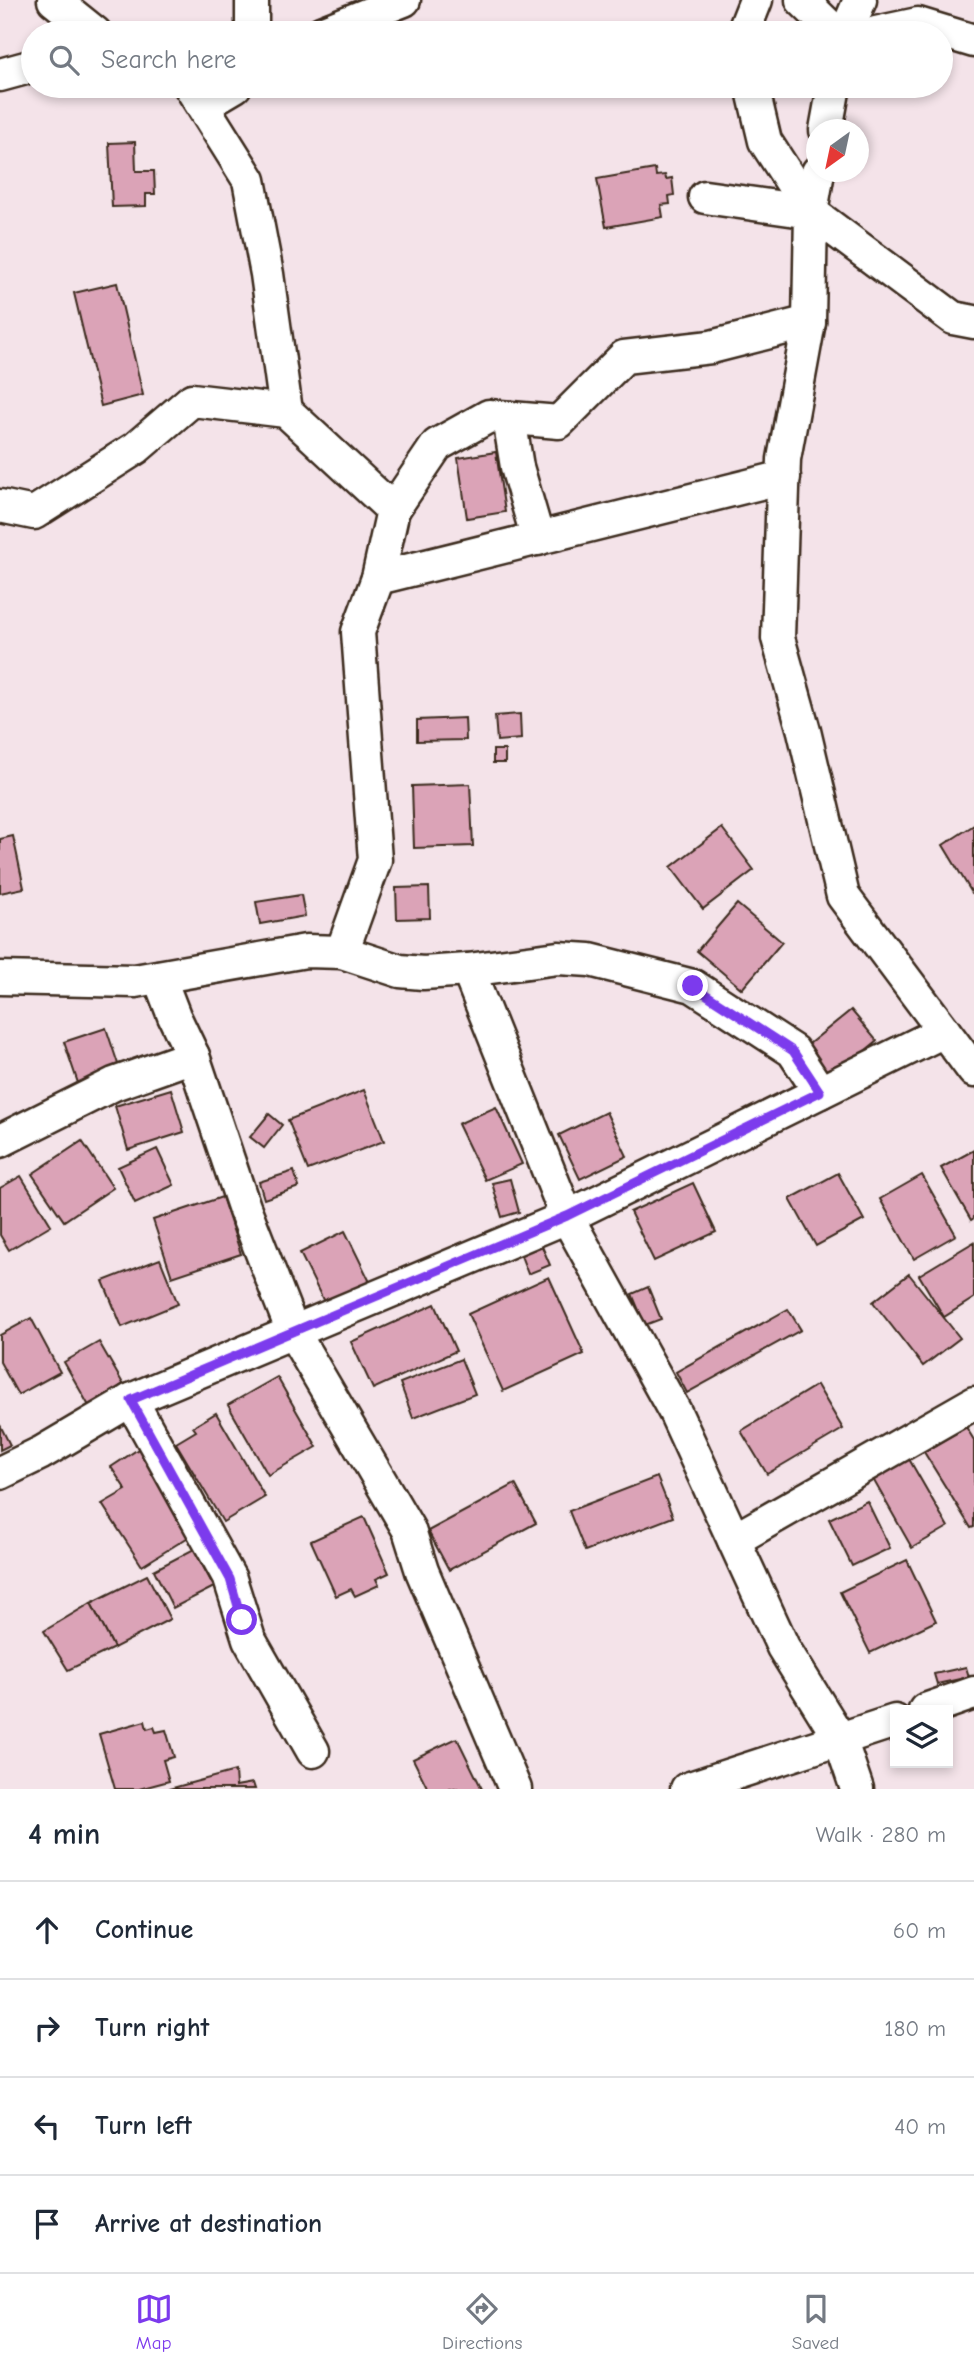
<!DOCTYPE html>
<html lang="en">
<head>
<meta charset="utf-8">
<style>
	body { margin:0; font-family:"Comic Neue",sans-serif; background:#f2f2f3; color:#1f2937 }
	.controls { position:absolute; right:21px; bottom:21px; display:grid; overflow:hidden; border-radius:0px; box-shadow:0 4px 10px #0003 }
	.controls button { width:63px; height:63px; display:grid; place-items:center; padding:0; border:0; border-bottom:2px solid #e0e1e3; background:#fff; color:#1f2937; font:35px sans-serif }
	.compass { position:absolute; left:806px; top:119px; width:63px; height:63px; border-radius:50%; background:#fff; box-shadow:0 4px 10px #0003; rotate:213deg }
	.stop { position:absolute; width:21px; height:21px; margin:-16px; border:5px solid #7c3aed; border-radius:50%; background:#fff }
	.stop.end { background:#7c3aed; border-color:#fff; box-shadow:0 2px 7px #0008 }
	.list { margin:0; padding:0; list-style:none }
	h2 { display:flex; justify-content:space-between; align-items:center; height:91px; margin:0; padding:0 28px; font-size:30px }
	h2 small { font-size:23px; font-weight:400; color:#747a83 }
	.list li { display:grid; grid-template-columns:46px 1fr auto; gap:21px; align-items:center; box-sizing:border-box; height:98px; padding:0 28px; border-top:2px solid #e0e1e3 }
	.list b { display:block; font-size:26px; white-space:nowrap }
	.list em { font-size:23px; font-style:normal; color:#747a83 }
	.icon { flex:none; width:38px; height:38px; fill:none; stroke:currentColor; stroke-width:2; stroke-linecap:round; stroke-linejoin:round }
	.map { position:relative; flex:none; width:974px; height:1789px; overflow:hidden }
	.search { position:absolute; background:#fff; box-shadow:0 4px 10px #0003; left:21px; right:21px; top:21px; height:77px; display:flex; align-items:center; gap:18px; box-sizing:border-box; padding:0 24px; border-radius:38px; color:#747a83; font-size:26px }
	.sheet { height:483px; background:#fff }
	nav { display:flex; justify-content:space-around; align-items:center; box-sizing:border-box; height:98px; border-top:2px solid #e0e1e3; background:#fff; font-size:19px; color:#747a83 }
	nav a { display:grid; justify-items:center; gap:4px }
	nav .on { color:#7c3aed }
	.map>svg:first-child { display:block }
	.building { fill:#dba3b7; stroke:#3b2a1e; stroke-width:2 }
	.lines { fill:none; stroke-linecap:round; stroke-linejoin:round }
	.minor-casing { stroke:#3b2a1e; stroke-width:37 }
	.minor { stroke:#fff; stroke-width:32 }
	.route { stroke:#7c3aed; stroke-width:9 }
</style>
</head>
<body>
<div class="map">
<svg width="974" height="1789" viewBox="0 0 974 1789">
	<rect width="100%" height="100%" fill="#f4e3e9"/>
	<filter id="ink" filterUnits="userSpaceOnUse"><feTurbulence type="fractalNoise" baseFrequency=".0143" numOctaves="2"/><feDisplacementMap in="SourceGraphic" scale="14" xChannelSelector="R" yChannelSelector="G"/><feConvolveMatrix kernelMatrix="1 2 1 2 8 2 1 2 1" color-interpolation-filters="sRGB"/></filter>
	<g filter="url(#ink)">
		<g class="building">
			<path d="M135,142l1,29h18l1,23h-9v12l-34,1 -3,-64z"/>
			<path d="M655,169l1,7 9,-1 1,4 6,-1 2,17 -5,1 1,8 -9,1 2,12 -57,10 -9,-48z"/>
			<path d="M117,283l26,112 -42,11 -27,-113z"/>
			<path d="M496,452l9,60 -38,6 -9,-60z"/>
			<path d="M520,714l1,25 -24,2 -2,-25z"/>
			<path d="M465,718l1,22 -49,1v-21z"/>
			<rect x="493" y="750" width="12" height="13"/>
			<path d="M470,784l3,62 -59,2 -2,-62z"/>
			<path d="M974,825v67l-2,1 -29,-48z"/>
			<path d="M722,828l32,42 -51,39 -32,-42z"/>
			<path d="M13,836l11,52 -24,5v-54z"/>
			<path d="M429,887l1,31 -33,1 -1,-31z"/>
			<path d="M301,895l4,21 -45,8 -4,-22z"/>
			<path d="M737,904l45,38 -40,47 -45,-38z"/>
			<path d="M851,1010l26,31 -47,38 -26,-31z"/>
			<path d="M106,1028l14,42 -42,13 -14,-41z"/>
			<path d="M171,1089l13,43 -56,18 -13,-44z"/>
			<path d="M364,1090l20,51 -76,29 -20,-50z"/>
			<path d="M496,1107l26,57 -37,16 -27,-56z"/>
			<path d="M606,1112l21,44 -47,23 -21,-44z"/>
			<path d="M269,1114l13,11 -18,23 -14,-11z"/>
			<path d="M82,1141l31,47 -49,33 -32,-47z"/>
			<path d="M157,1149l17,36 -39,18 -17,-36z"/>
			<path d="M974,1150v68l-3,2 -30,-52z"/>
			<path d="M294,1171l5,16 -35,12 -5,-17z"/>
			<path d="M838,1173l26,47 -48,26 -26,-47z"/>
			<path d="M922,1175l34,60 -42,24 -34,-60z"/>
			<path d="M21,1176l30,49 -42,25 -9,-15v-47z"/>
			<path d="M510,1179l9,33 -17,5 -10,-34z"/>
			<path d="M693,1183l23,49 -62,29 -24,-49z"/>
			<path d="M222,1197l19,57 -69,23 -19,-57z"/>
			<path d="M345,1231l26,53 -45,22 -26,-53z"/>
			<path d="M974,1242v56l-30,19 -25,-42z"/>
			<path d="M541,1244l9,21 -22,9 -8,-21z"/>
			<path d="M160,1259l18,45 -56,23 -19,-46z"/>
			<path d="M909,1274l51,64 -37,28 -50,-64z"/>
			<path d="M549,1277l35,77 -81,37 -35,-77z"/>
			<path d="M648,1287l13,32 -16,6 -13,-31z"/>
			<path d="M435,1304l21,47 -83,38 -22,-47z"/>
			<path d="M788,1309l13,21 -114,63 -11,-21z"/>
			<path d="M31,1318l29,54 -42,23 -18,-33v-27z"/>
			<path d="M99,1342l26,45 -36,19 -25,-44z"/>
			<path d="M461,1359l14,35 -62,24 -13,-35z"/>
			<path d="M277,1377l40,70 -49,28 -40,-70z"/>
			<path d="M817,1385l26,44 -76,45 -26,-43z"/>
			<path d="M216,1413l49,84 -42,25 -47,-79 20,-12 -3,-4z"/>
			<path d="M0,1425l10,20 -10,5z"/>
			<path d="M966,1427l8,13v87l-3,1 -47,-76z"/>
			<path d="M143,1446l55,85 -56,35 -40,-62 24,-14 -15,-23z"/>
			<path d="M905,1452l43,75 -36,21 -43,-76z"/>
			<path d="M657,1477l16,40 -88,34 -16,-40z"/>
			<path d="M515,1484l21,39 -87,47 -21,-39z"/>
			<path d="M867,1501l23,47 -38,18 -23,-47z"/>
			<path d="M364,1517l25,56 -13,6 3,6 -24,11 -4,-7 -15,7 -25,-55z"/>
			<path d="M194,1549l20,38 -41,21 -19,-38z"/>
			<path d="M907,1560l29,61 -66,32 -30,-61z"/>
			<path d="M147,1575l23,44 -56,29 -23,-45z"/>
			<path d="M91,1603l23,45 -46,22 -24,-39z"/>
			<path d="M966,1667l3,10 -32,7 -3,-10z"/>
			<path d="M145,1721l2,8 7,-2 2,5 10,-2 8,27 -11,3 6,21 -30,8h-24l-16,-55z"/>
			<path d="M457,1738l25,51h-54l-15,-30z"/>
			<path d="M235,1771l1,15 17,-3 2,6h-86z"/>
		</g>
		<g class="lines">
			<g class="minor-casing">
				<g id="minor">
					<path d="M54,0l41,33"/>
					<path d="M802,0l34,33"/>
					<path d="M252,33v-33"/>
					<path d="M321,33l83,-33"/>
					<path d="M743,33l13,-33"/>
					<path d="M846,33l14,-33"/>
					<path d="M876,33l42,-9 56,17"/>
					<path d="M0,75l33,-9"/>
					<path d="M190,86l59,94 18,94 19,137"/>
					<path d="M752,86l13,55 46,71 142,106 21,4"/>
					<path d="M203,105l32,-19"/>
					<path d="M826,130l8,-44"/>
					<path d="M818,172l-7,40 -2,110 -25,137 -6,179 26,93 39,165 131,175"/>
					<path d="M705,197l106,15"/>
					<path d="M509,418l8,49 21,72"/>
					<path d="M0,506l34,7 102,-65 56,-48 94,11 107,99 -15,68 -20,54 17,228 -33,92"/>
					<path d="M393,510l44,-65 52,-29 70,6 65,-65 87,-10 98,-25"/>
					<path d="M378,578l406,-101"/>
					<path d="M468,970l99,247 108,195 108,235 57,92 17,50"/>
					<path d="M0,978l135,3 171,-30 36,1 58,19 23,2 45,-3 90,-12 32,2 103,26 100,65 27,41"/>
					<path d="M0,1141l114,-57 79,-28"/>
					<path d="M131,1400l99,179 19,60 64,112"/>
					<path d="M0,1473l41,-20 90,-53 162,-68 -49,-125 -51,-151 -19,-40 -15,-39"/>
					<path d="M734,1540l240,-137"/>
					<path d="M925,1710l49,-17"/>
					<path d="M515,1789l-93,-218 -13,-41 -116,-198 274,-115 377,-186"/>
					<path d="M687,1789l208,-68"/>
				</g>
			</g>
			<use href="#minor" class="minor"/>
		</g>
	</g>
	<g class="lines" filter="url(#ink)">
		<path class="route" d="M242,1620l-12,-41 -99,-179 436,-184 253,-124 -27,-41 -100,-65"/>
	</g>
</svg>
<div class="controls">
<button><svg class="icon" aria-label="layers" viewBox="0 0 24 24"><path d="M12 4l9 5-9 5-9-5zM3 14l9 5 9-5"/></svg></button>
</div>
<svg class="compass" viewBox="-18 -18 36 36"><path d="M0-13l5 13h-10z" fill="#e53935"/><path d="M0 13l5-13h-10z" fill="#747a83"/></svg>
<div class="stop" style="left:242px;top:1620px"></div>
<div class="stop end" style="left:693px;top:986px"></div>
<div class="search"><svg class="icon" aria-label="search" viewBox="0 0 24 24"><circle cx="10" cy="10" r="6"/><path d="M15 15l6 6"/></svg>Search here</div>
</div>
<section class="sheet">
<h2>4 min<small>Walk · 280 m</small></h2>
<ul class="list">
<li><svg class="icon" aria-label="ahead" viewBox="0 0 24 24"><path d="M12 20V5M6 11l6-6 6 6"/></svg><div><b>Continue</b></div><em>60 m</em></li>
<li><svg class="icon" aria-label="right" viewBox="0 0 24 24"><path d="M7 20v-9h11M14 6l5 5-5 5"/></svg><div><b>Turn right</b></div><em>180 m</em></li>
<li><svg class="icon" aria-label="left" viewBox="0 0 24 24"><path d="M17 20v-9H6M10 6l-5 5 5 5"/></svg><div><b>Turn left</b></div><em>40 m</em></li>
<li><svg class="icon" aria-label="arrive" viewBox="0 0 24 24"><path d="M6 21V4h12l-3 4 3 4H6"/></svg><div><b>Arrive at destination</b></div></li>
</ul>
</section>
<nav>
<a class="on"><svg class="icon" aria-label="map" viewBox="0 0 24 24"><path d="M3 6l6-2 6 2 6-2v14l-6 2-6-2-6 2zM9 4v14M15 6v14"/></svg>Map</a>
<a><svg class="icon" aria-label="directions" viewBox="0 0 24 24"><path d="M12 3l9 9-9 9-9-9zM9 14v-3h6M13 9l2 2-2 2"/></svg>Directions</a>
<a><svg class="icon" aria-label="saved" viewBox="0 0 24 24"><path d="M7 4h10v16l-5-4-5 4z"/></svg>Saved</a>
</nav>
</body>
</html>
